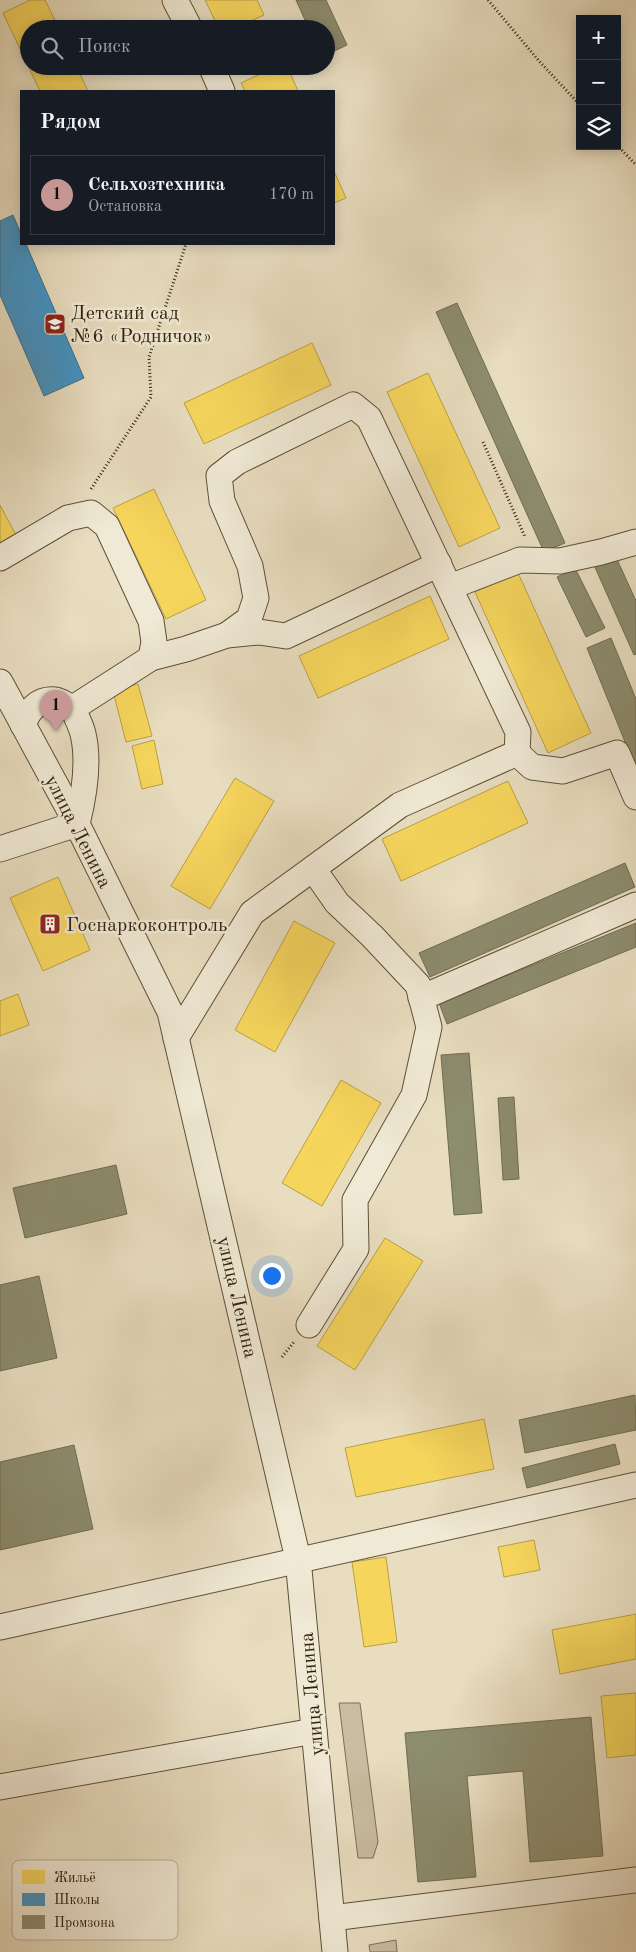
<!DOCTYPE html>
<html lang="ru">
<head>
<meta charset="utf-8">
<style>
	body { margin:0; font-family:"Old Standard TT",serif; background:#20242c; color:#f1f3f6 }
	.controls { position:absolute; right:15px; top:15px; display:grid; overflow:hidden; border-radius:0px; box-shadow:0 2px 12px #0003 }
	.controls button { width:45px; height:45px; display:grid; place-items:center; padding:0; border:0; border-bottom:1px solid #363941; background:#171b24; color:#f1f3f6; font:25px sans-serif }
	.you { position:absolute; left:271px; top:1275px; width:18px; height:18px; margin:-12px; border:4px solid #fff; border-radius:50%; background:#1a73e8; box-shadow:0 0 0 8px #1a73e833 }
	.badge { display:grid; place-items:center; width:32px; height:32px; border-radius:50%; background:#c59692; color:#111; font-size:16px; font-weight:700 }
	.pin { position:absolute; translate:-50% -41px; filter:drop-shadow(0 1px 2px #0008) }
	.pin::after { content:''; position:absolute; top:26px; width:18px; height:15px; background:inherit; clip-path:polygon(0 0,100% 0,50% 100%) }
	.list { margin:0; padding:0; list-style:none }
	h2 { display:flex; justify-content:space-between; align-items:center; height:65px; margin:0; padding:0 20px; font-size:21px }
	h2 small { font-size:16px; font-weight:400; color:#9ea1a6 }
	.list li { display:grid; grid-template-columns:32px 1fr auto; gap:15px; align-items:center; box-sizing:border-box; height:80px; margin:0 10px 10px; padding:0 10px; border:1px solid #363941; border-radius:0px }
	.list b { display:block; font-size:19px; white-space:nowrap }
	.list p { margin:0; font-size:16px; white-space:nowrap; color:#9ea1a6 }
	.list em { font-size:16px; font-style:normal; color:#9ea1a6 }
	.icon { flex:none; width:28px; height:28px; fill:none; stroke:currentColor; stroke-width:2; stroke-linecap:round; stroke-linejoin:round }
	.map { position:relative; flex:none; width:636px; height:1952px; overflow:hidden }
	.search { position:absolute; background:#171b24; box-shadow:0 2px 12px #0003; left:20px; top:20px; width:315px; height:55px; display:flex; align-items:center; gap:12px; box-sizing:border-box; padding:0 18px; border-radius:28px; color:#9ea1a6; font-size:19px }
	.panel { position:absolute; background:#171b24; box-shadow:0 2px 12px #0003; left:20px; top:90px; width:315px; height:155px; border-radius:0px }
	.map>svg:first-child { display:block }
	.green { fill:#c9bda1; stroke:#7c6f56 }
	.homes { fill:#f6d55c; stroke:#ba9f44 }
	.schools { fill:#4393c3; stroke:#3d718c }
	.industry { fill:#8c8c6e; stroke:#706c51 }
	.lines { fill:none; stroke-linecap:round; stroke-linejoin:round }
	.minor-casing { stroke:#5d5039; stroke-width:27 }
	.path { stroke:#2f210c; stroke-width:3; stroke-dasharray:1 2.5; stroke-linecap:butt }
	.minor { stroke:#f0e9d5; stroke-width:25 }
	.labels { text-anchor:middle; stroke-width:5; stroke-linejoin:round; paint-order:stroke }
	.poi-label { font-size:20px; fill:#2f210c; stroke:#f0e9d5; text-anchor:start }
	.street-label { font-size:20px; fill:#2f210c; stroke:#f0e9d5 }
	.key { fill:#f0e9d5; stroke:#b6ad99; stroke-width:1 }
	.key-label { font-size:14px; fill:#2f210c }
</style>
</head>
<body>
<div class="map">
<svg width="636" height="1952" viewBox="0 0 636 1952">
	<rect width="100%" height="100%" fill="#e8ddbf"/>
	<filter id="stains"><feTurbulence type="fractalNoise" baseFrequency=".004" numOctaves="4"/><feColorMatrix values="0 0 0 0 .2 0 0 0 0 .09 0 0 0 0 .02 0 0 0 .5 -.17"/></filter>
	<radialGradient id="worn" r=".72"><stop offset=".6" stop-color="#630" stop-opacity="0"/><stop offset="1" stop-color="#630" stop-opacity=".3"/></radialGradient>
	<g class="green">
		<path d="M339,1703h21l18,139 -5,16h-15z"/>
		<path d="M396,1940l1,12h-27l-1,-7z"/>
	</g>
	<g class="homes">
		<path d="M30,0h15l14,29h-30v37h47l12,25h-48l-37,-78z"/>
		<path d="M205,0h52l7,15 -30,14h-15z"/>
		<path d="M277,66h10l11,25h-53l-4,-8z"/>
		<path d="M334,171l12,27 -12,5z"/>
		<path d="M312,343l19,42 -127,59 -20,-41z"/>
		<path d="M428,373l72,155 -41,19 -72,-155z"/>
		<path d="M154,489l52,111 -40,19 -53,-111z"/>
		<path d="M0,505l16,30 -16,9z"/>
		<path d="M518,573l73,160 -43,20 -73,-161z"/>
		<path d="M430,596l19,43 -131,59 -19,-42z"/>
		<path d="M138,684l14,52 -26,6 -13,-51z"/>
		<path d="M154,740l9,44 -21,5 -10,-43z"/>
		<path d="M235,778l39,23 -64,108 -39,-23z"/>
		<path d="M508,781l20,42 -127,58 -19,-42z"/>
		<path d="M58,877l32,73 -47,21 -33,-73z"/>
		<path d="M294,921l41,22 -60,109 -40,-22z"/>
		<path d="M18,994l11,31 -29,11v-35z"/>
		<path d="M341,1080l40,23 -59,103 -40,-23z"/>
		<path d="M385,1238l38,23 -68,109 -38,-24z"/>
		<path d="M484,1419l10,50 -138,28 -11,-49z"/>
		<path d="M534,1540l6,30 -36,7 -6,-30z"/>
		<path d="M386,1557l11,85 -33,5 -12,-85z"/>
		<path d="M636,1614v45l-76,15 -8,-44z"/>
		<path d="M636,1693v62l-29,3 -6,-62z"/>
	</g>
	<path class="schools" d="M13,215l8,19v10h5l58,134 -40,18 -44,-101v-74z"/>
	<g class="industry">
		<path d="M296,0h30l21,45 -21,10v-26h-17z"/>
		<path d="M457,303l108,240 -21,9 -108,-240z"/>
		<path d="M615,555l21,46v53l-2,1 -40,-90z"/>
		<path d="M575,568l30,60 -19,9 -29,-60z"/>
		<path d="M611,638l25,61v70l-49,-121z"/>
		<path d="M625,863l10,24 -205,90 -11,-24z"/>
		<path d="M636,923v24l-189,77 -8,-21z"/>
		<path d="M469,1053l13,160 -28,2 -13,-160z"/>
		<path d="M514,1097l5,82 -16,1 -5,-82z"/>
		<path d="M116,1165l11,49 -102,24 -12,-50z"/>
		<path d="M39,1276l18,82 -57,13v-86z"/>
		<path d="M635,1395l1,35 -111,23 -6,-33z"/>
		<path d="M615,1444l5,20 -93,24 -5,-20z"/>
		<path d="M74,1445l19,84 -93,21v-88z"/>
		<path d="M591,1717l12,139 -73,6 -7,-91 -56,5 9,101 -58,5 -13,-149z"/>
	</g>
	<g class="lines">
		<g class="minor-casing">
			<g id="minor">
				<path d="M175,0l15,29"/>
				<path d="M211,66l11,25"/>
				<path d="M0,558l68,-40 23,-5 16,13 44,95 3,21 -3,16"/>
				<path d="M450,587l70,-27 40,1 41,-9 35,-10"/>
				<path d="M0,682l77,142 93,188 128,547 37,393"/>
				<path d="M73,708l78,-50 35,-9 41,-14 32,-3 27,4 153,-72"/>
				<path d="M517,753l15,14 31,4 54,-18 19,44"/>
				<path d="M0,849l77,-25c7,-28 13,-61 6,-90 -2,-9 -7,-17 -10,-26 -6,-2 -13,-8 -18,-8 -17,-2 -27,11 -32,25"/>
				<path d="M421,998l215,-93"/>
				<path d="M176,1038l76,-125 148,-108 117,-52 1,-21 -149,-314 -16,-13 -116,57 -18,14 3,25 28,65 6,32 -7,21 -22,16"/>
				<path d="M309,1325l47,-76 -1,-49 59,-105 15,-68 -11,-42 -46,-49 -35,-33 -23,-33"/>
				<path d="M0,1627l636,-142"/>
				<path d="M0,1787l314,-56"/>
				<path d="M332,1918l304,-38"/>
			</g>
		</g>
		<g class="path">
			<path d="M488,0l51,61 41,44"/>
			<path d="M617,145l19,20"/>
			<path d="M483,442l42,95"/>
			<path d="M91,489l60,-92 -2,-40 37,-113"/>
			<path d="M282,1357l12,-15"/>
		</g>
		<use href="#minor" class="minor"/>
	</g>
	<defs>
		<g id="school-square" transform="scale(1.125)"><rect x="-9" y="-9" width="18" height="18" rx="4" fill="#8f2418" stroke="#f0e9d5"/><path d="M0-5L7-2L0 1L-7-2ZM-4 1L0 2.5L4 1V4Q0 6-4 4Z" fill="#fff"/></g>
		<g id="building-square" transform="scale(1.125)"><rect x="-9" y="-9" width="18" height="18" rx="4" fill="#8f2418" stroke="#f0e9d5"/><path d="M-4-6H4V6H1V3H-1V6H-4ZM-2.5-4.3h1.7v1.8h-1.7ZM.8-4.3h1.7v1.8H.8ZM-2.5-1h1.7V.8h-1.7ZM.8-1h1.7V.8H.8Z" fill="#fff"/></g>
	</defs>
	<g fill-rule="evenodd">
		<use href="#school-square" x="55" y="324"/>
		<use href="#building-square" x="50" y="924"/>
	</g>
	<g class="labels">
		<g class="poi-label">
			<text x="71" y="319">Детский сад<tspan x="71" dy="23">№6 «Родничок»</tspan></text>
			<text x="66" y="931">Госнаркоконтроль</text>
		</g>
		<g class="street-label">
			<text transform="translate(79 831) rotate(63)" y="7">улица Ленина</text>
			<text transform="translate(238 1297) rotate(77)" y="7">улица Ленина</text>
			<text transform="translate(311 1694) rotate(-95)" y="7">улица Ленина</text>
		</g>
	</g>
	<rect x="12" y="1860" width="166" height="80" rx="8" class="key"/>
	<rect x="22" y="1870" width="23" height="14" fill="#f6d55c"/>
	<rect x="22" y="1893" width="23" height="13" fill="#4393c3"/>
	<rect x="22" y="1915" width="23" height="14" fill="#8c8c6e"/>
	<g class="key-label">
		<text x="54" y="1882">Жильё</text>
		<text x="54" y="1904">Школы</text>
		<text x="54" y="1927">Промзона</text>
	</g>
	<rect width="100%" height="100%" filter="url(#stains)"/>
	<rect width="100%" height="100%" fill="url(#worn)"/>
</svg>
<div class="controls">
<button>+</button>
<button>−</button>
<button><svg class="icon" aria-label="layers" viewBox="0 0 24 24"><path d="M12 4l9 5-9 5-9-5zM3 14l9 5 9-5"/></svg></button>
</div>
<div class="you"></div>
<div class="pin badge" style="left:56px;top:731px">1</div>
<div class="search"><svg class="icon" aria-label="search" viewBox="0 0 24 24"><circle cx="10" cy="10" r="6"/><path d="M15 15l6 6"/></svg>Поиск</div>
<section class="panel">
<h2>Рядом<small></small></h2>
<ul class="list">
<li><span class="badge">1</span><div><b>Сельхозтехника</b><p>Остановка</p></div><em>170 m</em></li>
</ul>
</section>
</div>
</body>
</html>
